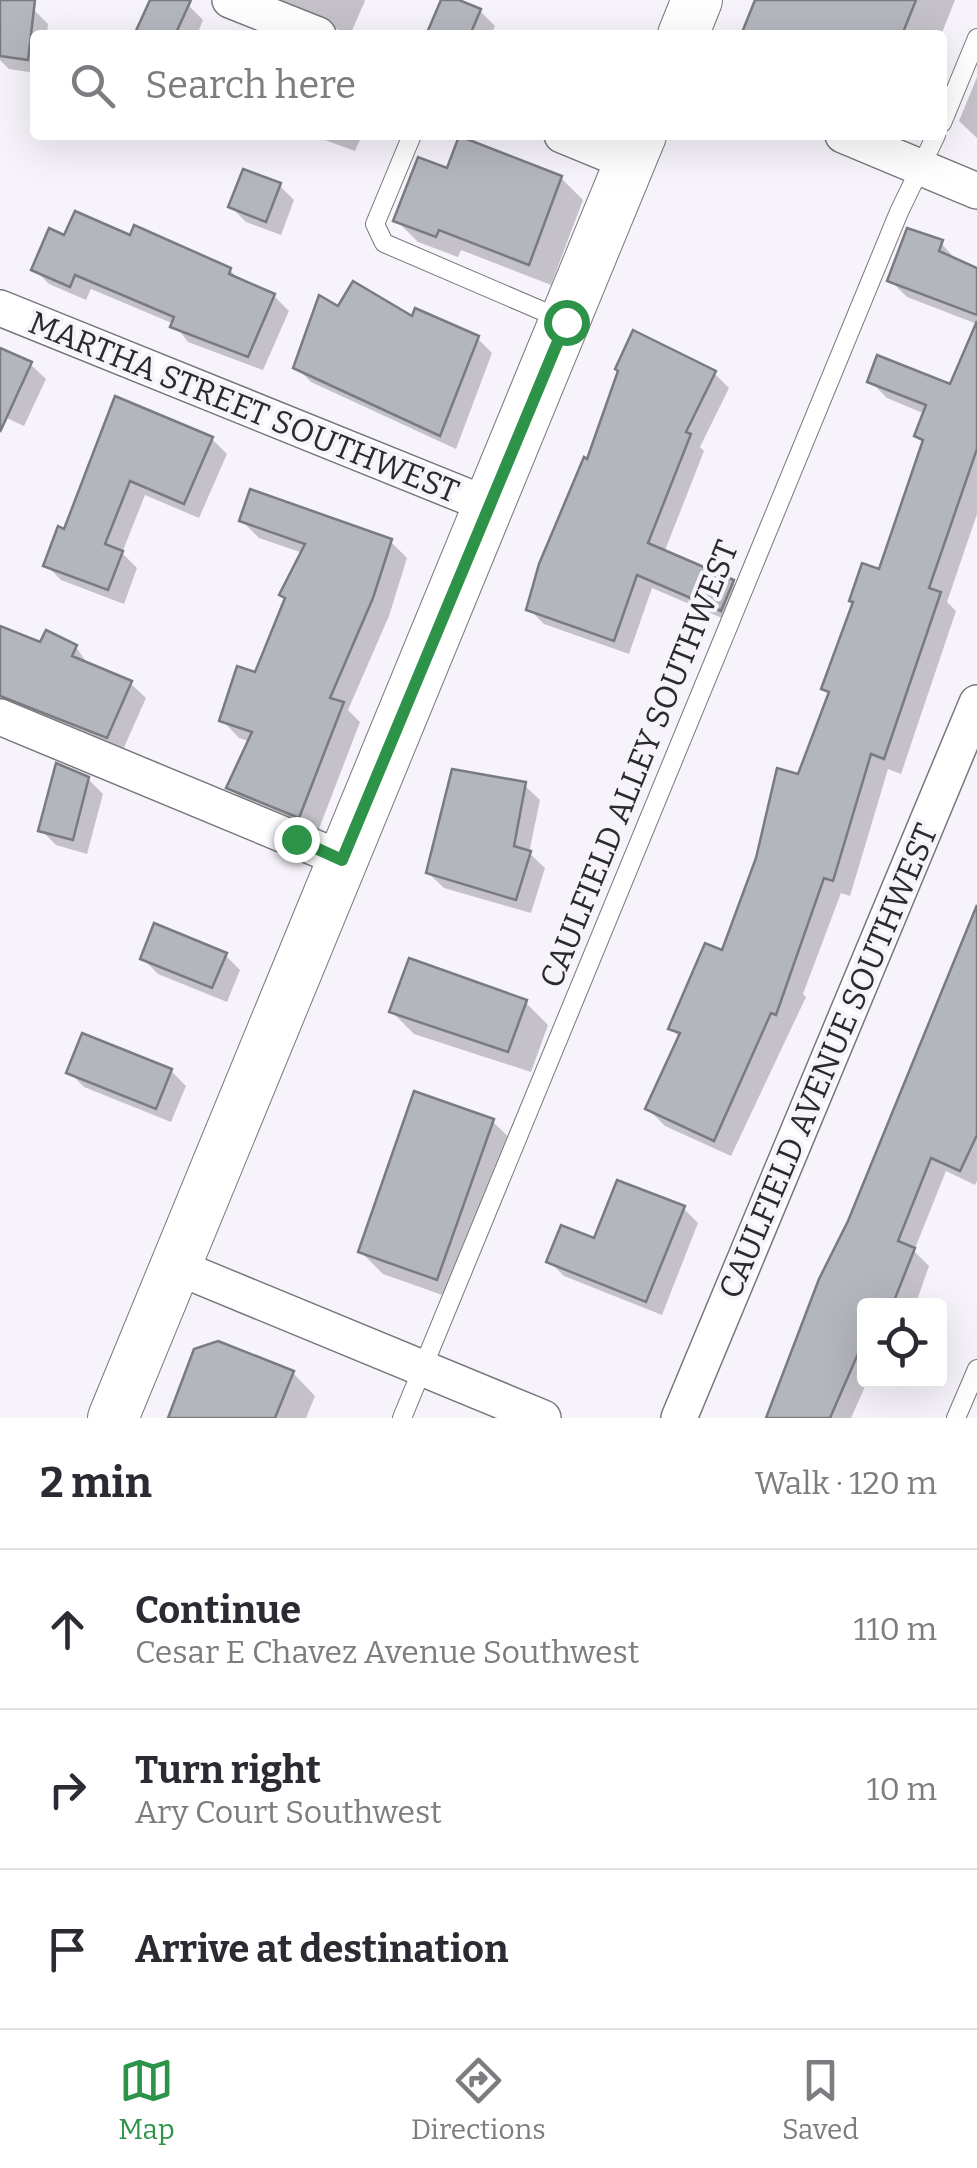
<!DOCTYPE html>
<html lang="en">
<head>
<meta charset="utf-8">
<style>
	body { margin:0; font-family:Bitter,serif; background:#f2f2f3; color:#2b2b33 }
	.controls { position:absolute; right:30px; bottom:30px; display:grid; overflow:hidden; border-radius:10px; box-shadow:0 10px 40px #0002 }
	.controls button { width:90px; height:90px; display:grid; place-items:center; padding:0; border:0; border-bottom:2px solid #e1e1e2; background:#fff; color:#2b2b33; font:50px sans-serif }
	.stop { position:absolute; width:30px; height:30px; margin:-22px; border:8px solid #2c9349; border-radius:50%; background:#fff }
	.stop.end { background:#2c9349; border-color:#fff; box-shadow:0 2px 10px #0008 }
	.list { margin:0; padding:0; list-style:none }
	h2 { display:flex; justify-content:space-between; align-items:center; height:130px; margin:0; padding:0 40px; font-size:42px }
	h2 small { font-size:32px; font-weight:400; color:#7c7c81 }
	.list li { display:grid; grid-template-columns:65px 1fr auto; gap:30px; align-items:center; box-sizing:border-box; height:160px; padding:0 40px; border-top:2px solid #e1e1e2 }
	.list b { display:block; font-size:38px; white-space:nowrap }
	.list p { margin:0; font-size:32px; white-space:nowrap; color:#7c7c81 }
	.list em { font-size:32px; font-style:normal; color:#7c7c81 }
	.icon { flex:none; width:55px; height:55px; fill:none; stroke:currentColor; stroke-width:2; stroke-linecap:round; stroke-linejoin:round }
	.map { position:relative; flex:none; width:977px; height:1418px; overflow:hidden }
	.search { position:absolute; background:#fff; box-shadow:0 10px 40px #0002; left:30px; right:30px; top:30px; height:110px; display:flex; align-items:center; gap:25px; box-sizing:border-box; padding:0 35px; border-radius:10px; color:#7c7c81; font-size:38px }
	.sheet { height:610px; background:#fff }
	nav { display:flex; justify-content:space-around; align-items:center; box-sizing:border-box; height:140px; border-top:2px solid #e1e1e2; background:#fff; font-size:28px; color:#7c7c81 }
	nav a { display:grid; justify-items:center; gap:5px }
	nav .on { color:#2c9349 }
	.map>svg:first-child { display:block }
	.shadow { fill:#0003 }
	.building { fill:#b4b6bd; stroke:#797b81; stroke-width:2.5 }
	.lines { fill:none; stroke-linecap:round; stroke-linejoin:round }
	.service-casing { stroke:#79777d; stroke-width:20 }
	.minor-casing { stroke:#79777d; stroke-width:38 }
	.secondary-casing { stroke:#79777d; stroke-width:52 }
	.service { stroke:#fff; stroke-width:18 }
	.minor { stroke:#fff; stroke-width:35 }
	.secondary { stroke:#fff; stroke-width:50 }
	.route { stroke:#2c9349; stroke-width:12 }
	.labels { text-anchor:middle; stroke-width:8; stroke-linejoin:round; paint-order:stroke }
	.street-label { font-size:32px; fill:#2b2a2d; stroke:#f6f3fa }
</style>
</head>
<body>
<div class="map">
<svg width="977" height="1418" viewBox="0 0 977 1418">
	<rect width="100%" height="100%" fill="#f6f3fa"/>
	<g class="shadow">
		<path d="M152,0l36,5 15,15 -6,15h-61z"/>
		<path d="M281,0h83l1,1 -15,34 -61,-27z"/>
		<path d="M444,0l36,11 15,15 -4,9h-62z"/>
		<path d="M758,0h197l-14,35h-193z"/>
		<path d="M0,8l33,1 15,15 -1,11h-12v38l-26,-4 -9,-9z"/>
		<path d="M977,77v61l-18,-17z"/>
		<path d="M311,135h51l-7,16z"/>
		<path d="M448,171l113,7 22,22 -32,85 -90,-35 -3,7 -40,-15 -22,-22z"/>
		<path d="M279,185l15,15 -13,35 -35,-13 -15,-15z"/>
		<path d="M66,238h65l99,32 12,13 32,13 15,15 -26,59 -75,-28 -14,-18 -83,-35 -5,11 -37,-16 -15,-15z"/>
		<path d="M941,243l17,19 19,8v54l-70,-27 -17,-17z"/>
		<path d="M339,310l74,10 64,18 15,15 -36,96 -145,-67 -15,-15z"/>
		<path d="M977,327v187l-30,88 9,9 -55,163 -13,-5 -38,127 -9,-3 -38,101 3,3 -75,159 -66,-30 -17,-17 32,-71 -9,-10 52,-75 77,-176 31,-82 -7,-7 56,-116 44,-129 -8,-7 9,-22 -38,-16 -17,-17 81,6z"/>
		<path d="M0,351l30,13 16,15 -22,47 -24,-11z"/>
		<path d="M714,373l15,15 -29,59 4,4 -40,102 68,29 15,15 -11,27 -84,-36 -23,66 -85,-30 -15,-15z"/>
		<path d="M116,400l96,39 15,15 -28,64 -54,-23 -23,58 15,15 -13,36 -63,-24 -15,-15 19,-33z"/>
		<path d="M241,520l149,21 17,17 -18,58 -41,94 12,12 -43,112 -71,-30 -17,-17 22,-45 -12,-4 -17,-18 35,-45 46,-122 -44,-15z"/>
		<path d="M0,629l41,17 35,1 13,19 41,17 16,15 -24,54 -122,-39z"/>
		<path d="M88,779l15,15 -16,60 -31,-9 -15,-15z"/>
		<path d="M524,785l16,15 -11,53 16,15 -14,45 -87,-25 -16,-15z"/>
		<path d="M977,909v272l-2,4 -29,-14 -32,80 15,15 -14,40h-51l4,74 -17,38h-82z"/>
		<path d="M225,955l15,15 -13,32 -69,-28 -15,-15z"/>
		<path d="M526,1003l22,22 -17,47 -117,-38 -22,-22z"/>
		<path d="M171,1071l15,15 -15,36 -87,-35 -15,-15z"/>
		<path d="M492,1121l23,22 -56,158 -76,-27 -23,-23z"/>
		<path d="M683,1208l15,15 -36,92 -98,-39 -15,-15z"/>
		<path d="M293,1373l22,23 -9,22h-135z"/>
	</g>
	<g class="building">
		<path d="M0,0h35l-7,60 -28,-4z"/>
		<path d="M150,0h41l-16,35h-41z"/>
		<path d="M441,0h18l22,9 -11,26h-44z"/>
		<path d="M755,0h161l-14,35h-161z"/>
		<path d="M459,136l103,40 -33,89 -90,-35 -3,7 -43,-16 25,-64 29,11z"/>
		<path d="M243,169l38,14 -15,39 -38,-15z"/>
		<path d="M75,211l55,24 4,-10 97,43 -2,6 46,20 -27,63 -78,-30 4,-10 -99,-42 -5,12 -39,-17 18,-42 15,7z"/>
		<path d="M907,228l36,12 -4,11 38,17v47l-90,-34z"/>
		<path d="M353,281l59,35 3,-8 64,28 -39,100 -147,-68 26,-73 19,11z"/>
		<path d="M977,321v128l-48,139 12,4 -57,167 -13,-5 -38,127 -9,-3 -48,137 -5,-2 -57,128 -69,-32 35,-76 -12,-4 37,-86 17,7 34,-92 21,-90 21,6 31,-82 -8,-3 32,-87 -4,-1 13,-38 17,6 44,-129 -9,-4 12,-31 -59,-23 10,-27 73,29z"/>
		<path d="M633,330l83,41 -30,61 5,2 -43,109 86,37 -13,31 -84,-36 -23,66 -88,-31 13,-46 45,-107 3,2 31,-88 -3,-2z"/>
		<path d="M0,348l32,14 -32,70z"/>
		<path d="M115,396l98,41 -29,67 -54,-23 -25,63 18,7 -15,39 -65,-24 15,-40 6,3z"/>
		<path d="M250,489l142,50 -19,59 -43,100 14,4 -45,116 -73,-30 26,-56 -33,-11 18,-55 18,6 30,-74 -6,-3 26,-51 -66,-23z"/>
		<path d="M0,626l40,16 6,-12 31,15 -5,11 60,25 -25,57 -107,-42z"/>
		<path d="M56,763l33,14 -16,63 -35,-9z"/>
		<path d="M452,769l74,13 -12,64 17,5 -15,49 -90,-27z"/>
		<path d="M977,905v230l-17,36 -29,-13 -33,83 17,7 -23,58h-28v34l-34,78h-64l53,-139 29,-58z"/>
		<path d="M154,923l73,30 -15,35 -72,-29z"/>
		<path d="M409,958l118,42 -19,52 -119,-40z"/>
		<path d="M82,1033l90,36 -16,40 -90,-36z"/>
		<path d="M414,1091l80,28 -57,161 -79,-28z"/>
		<path d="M617,1180l68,26 -39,96 -100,-40 15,-37 33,13z"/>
		<path d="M218,1341l76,30 -19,47h-107l26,-69z"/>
	</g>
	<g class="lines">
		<g class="service-casing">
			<g id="service">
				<path d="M942,123l35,-85"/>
				<path d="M412,135l-37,89 9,19 177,76"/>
				<path d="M402,1418l497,-1206 37,-77"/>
				<path d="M956,1418l21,-49"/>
			</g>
		</g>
		<g class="minor-casing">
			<g id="minor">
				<path d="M230,0l88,35"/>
				<path d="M562,135l68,28"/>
				<path d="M843,135l134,56"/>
				<path d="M0,308l488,197"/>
				<path d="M0,717l342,142"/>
				<path d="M177,1267l366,151"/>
				<path d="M679,1418l298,-715"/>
			</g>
		</g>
		<g class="secondary-casing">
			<g id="secondary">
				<path d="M683,35l14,-35"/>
				<path d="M113,1418l528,-1283"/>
			</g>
		</g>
		<use href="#service" class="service"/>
		<use href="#minor" class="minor"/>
		<use href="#secondary" class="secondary"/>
	</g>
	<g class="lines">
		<path class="route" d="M296,839l46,21 224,-538"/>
	</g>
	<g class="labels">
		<g class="street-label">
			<text transform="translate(244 407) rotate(22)" y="11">MARTHA STREET SOUTHWEST</text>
			<text transform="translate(639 764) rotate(-68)" y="11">CAULFIELD ALLEY SOUTHWEST</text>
			<text transform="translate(828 1061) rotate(-67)" y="11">CAULFIELD AVENUE SOUTHWEST</text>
		</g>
	</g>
</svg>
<div class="controls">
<button><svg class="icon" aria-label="locate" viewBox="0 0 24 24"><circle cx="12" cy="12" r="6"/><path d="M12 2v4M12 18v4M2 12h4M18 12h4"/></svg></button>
</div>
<div class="stop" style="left:566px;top:322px"></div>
<div class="stop end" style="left:296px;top:839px"></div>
<div class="search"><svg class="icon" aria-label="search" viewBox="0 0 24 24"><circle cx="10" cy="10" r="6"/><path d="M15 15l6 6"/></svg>Search here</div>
</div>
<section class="sheet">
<h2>2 min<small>Walk · 120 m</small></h2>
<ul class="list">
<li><svg class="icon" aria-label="ahead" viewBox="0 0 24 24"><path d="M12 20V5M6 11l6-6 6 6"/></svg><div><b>Continue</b><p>Cesar E Chavez Avenue Southwest</p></div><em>110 m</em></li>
<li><svg class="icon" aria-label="right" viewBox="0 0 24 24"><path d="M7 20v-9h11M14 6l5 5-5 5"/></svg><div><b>Turn right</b><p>Ary Court Southwest</p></div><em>10 m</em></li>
<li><svg class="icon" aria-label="arrive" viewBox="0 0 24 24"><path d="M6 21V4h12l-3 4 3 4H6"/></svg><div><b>Arrive at destination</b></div></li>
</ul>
</section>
<nav>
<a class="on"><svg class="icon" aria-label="map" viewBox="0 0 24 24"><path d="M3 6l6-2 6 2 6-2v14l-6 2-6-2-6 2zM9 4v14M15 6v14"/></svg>Map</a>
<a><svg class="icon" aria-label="directions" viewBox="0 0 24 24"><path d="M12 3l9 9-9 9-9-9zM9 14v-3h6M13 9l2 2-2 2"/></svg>Directions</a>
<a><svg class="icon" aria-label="saved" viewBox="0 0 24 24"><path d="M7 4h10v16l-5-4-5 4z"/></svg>Saved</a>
</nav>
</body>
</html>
